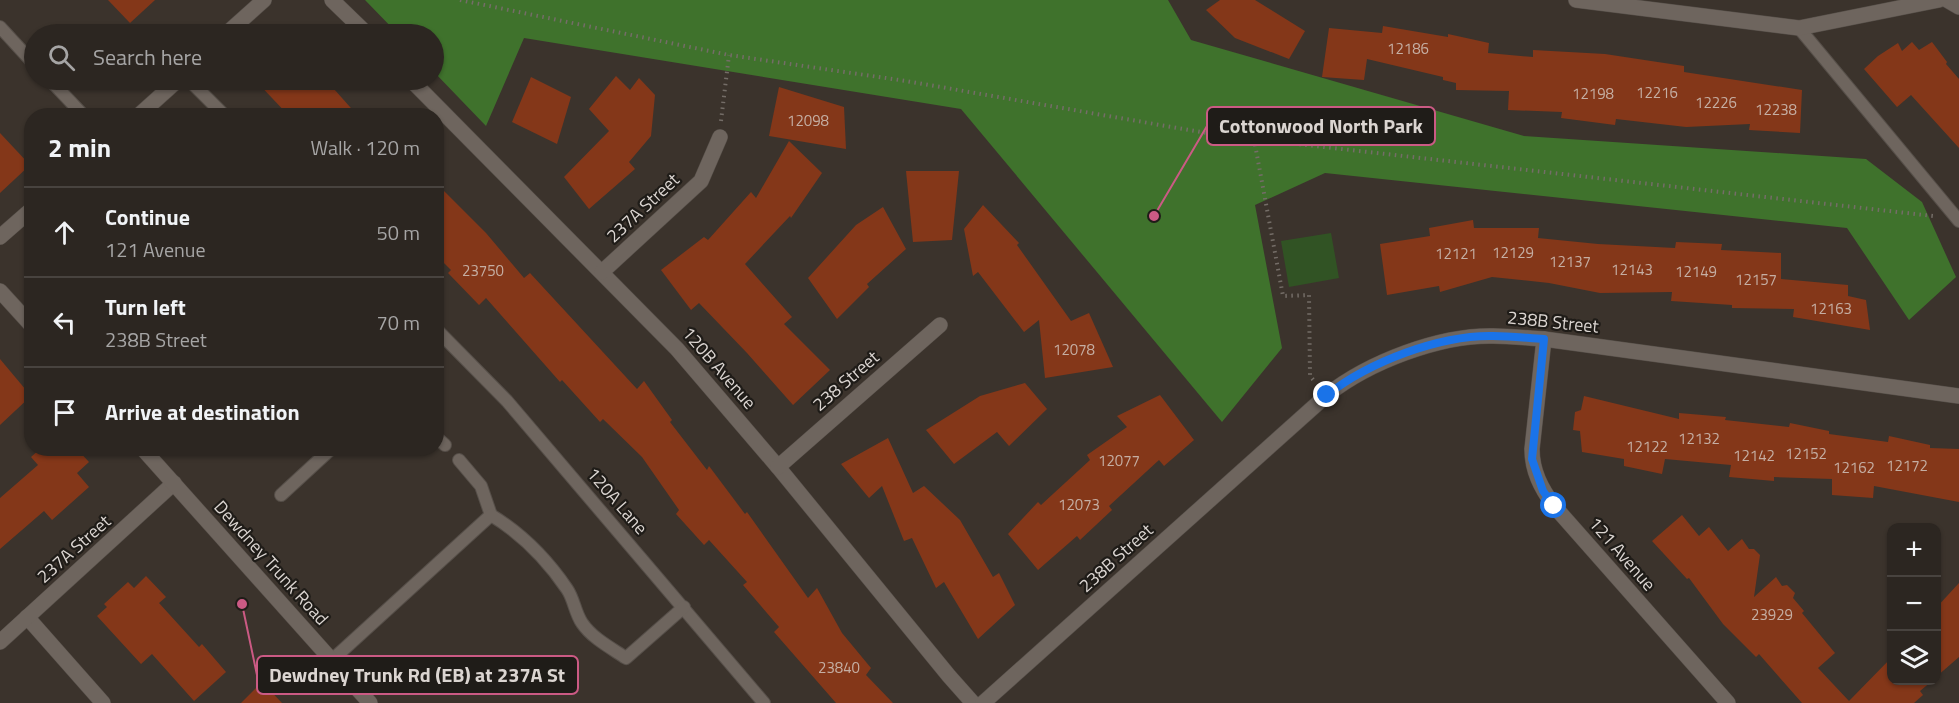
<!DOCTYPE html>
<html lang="en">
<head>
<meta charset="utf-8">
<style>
	body { margin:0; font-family:"Titillium Web",sans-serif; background:#38322e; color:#f1f3f6 }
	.controls { position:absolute; right:18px; bottom:18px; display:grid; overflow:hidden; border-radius:12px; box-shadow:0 2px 4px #0004 }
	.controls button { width:54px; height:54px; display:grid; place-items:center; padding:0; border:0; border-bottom:2px solid #48433f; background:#2c2621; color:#f1f3f6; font:30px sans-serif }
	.stop { position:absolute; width:18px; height:18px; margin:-14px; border:4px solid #1a73e8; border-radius:50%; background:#fff }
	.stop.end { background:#1a73e8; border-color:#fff; box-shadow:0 2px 6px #0008 }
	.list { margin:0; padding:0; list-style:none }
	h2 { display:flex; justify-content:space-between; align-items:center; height:78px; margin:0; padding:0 24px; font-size:26px }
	h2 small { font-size:20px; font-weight:400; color:#a6a5a5 }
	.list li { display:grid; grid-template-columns:39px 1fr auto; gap:18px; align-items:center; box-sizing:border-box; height:90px; padding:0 24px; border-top:2px solid #48433f }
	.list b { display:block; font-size:22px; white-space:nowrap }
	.list p { margin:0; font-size:20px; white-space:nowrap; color:#a6a5a5 }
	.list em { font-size:20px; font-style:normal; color:#a6a5a5 }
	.icon { flex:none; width:33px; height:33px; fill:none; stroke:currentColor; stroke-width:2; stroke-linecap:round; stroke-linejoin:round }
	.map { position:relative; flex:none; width:1959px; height:703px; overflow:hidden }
	.search { position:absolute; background:#2c2621; box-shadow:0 2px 4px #0004; left:24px; top:24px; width:420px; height:66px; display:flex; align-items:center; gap:15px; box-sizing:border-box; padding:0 21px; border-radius:33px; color:#a6a5a5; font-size:22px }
	.panel { position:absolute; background:#2c2621; box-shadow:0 2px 4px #0004; left:24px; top:108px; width:420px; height:348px; border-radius:24px }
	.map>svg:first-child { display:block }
	.green { fill:#315324 }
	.forest { fill:#3f722c }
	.building { fill:#843719 }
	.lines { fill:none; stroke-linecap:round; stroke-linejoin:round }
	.lane-casing { stroke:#564f49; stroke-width:14 }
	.street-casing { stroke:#564f49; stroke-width:16 }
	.secondary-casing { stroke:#564f49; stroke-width:16 }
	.path { stroke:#746d67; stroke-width:4; stroke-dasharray:1.5 4.5; stroke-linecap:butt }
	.lane { stroke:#6e655e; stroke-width:12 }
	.street { stroke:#6e655e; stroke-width:15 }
	.secondary { stroke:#6e655e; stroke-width:15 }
	.route { stroke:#1a73e8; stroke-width:8 }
	.labels { text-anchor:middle; stroke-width:4.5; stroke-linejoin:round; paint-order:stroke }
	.number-label { font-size:15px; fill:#c5aea3 }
	.street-label { font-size:18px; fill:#dbd5d1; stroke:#1f1c18 }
	.leader { fill:none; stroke:#cb5a84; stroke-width:2 }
	.callout-dot { fill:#cb5a84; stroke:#1f1c18; stroke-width:2 }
	.callout { fill:#1f1c18; stroke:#cb5a84; stroke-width:2 }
	.callout-label { font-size:20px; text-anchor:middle; font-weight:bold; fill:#dbd5d1 }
</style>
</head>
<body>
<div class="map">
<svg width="1959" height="703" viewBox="0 0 1959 703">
	<rect width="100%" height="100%" fill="#3b332c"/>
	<path class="green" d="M1331,233l8,45 -50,9 -8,-46z"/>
	<path class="forest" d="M365,0h803l23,40 333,96 342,23 56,43 34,75 -47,43 -62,-92 -522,-55 -70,32 27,143 -60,74 -261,-313 -437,-71 -38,88 -52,-54v-38h-36z"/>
	<g class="building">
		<path d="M108,0h47l-25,23z"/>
		<path d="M1220,0h35l50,31 -16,28 -54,-21 -29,-28z"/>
		<path d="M1383,26l65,11v-3l41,9 -1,10 45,4v-7l72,4 79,12v6l118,18 -2,43 -51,-3 1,-6 -64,3 -70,-8 -1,6 -54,-7 1,-6 -54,-2 1,-19 -53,-1v-7l-13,-3v-3l-76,-18 -3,21 -42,-3 7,-49 53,5z"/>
		<path d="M1912,42l7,8 13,-8 15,20 -1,2 13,15v69l-48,-53 -14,12 -33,-38 14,-13 20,-13 4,8z"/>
		<path d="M616,76l14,14 9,-12 16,17 -4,41 -22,26 6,7 -46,40 -25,-32 45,-46 -20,-22z"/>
		<path d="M531,77l40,20 -14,47 -45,-22z"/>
		<path d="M255,80h71l32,36h-69z"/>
		<path d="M779,87l65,20 2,42 -77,-13z"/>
		<path d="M0,133l30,32 -30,28z"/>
		<path d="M789,141l33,32 -31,45 -1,-2 -45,48 47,53 -8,7 46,46 -37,35 -46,-52 -48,-50 -8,7 -30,-40 43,-33 4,3 43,-48 5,6z"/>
		<path d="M906,171h53l-7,69 -39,2z"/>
		<path d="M436,183l50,50 38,45 6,-5 107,116 7,-8 28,39 -2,2 37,48 2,-4 36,48 2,-2 61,86 9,-10 25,45 29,35 -5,7 27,28h-57l-62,-71 5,-5 -36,-42 4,-3 -38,-42 -5,5 -28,-31 3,-4 -37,-53 -39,-38 -3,3 -38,-42 -2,2 -74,-84 -7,7 -31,-32 3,-3 -15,-15z"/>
		<path d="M983,205l36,38 -2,2 54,76 18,-8 24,54 -68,11 -6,-58 -15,12 -46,-60 -5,4 -9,-47z"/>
		<path d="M883,207l23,42 -39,35 2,3 -32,32 -29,-41 48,-53z"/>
		<path d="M1473,220l1,8h65l-1,10 60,6 77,4 1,-6 46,2 -1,6 60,3v26l67,6v11l18,4 4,30 -77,-13 1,-8 -62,-1v-3l-61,-4 1,-9 -72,1 -51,-10 -57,-6 -52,15 -1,-6 -52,9 -7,-51 50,-8 -1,-8z"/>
		<path d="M0,359l31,37 -31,29z"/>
		<path d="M1025,383l22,26 -38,37 -12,-14 -43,32 -28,-34 54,-34z"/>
		<path d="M1160,395l34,45 -30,26 -5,-6 -50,46 3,4 -32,30 -3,-4 -39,34 -30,-36 30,-32 3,3 49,-45 -3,-5 40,-28 -10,-11z"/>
		<path d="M1584,396l95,23v-6l47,4 -1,3 64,7 1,-4 39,8v3l59,8 1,-6 41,9v3l29,1v53l-85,-16 -1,12 -41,-3v-16l-58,-2v4l-45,-4 2,-12 -66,-6 -3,15 -38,-8v-7l-42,-7 -2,-21 -7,-1 2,-18 6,-2z"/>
		<path d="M888,438l25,55 11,-7 36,34 33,57 6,-4 16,32 -37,34 -34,-57 -8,6 -24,-50 -8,3 -22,-55 -13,12 -28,-34z"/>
		<path d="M41,448h35l13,14 -12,11 12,14 -37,33 -8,-9 -44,38v-51l38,-33 -7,-8z"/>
		<path d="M1682,515l17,21 10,-9 19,24 14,-12 7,10h5l6,6 -6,42 22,-20 6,9 5,-1 8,8 -2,5 11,13 -2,2 33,40 -17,15 31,33 43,-44v24h40l-12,10 3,4 -9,8h-112l-43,-49 -3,3 -33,-33 -34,-46 -2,1 -35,-38z"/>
		<path d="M146,576l20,21 -7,6 40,44 3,-3 24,28 -32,29 -42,-47 -11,10 -44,-48 10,-9 -3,-3 24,-22 6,6z"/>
		<path d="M1959,583v74l-23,20v-69z"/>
		<path d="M262,682l20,21h-41z"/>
	</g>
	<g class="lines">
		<g class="lane-casing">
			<g id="lane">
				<path d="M0,27l34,37"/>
				<path d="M1799,28l160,193"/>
				<path d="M50,80l34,36"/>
				<path d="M189,80l36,36"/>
				<path d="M436,329l71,72 257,302"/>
				<path d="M436,437l9,8"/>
				<path d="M459,460l22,26 10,29"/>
				<path d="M281,495l51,-47"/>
				<path d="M332,660l159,-145c31,19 55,43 76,74 7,10 8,24 15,34 10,15 29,25 44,35l58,-51"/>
			</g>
		</g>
		<g class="street-casing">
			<g id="street">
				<path d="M332,0l35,34"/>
				<path d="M1576,0l223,28 140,-28"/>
				<path d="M1947,0l12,7"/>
				<path d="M226,34l38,-34"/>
				<path d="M411,80l266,269 101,118 171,209 24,27"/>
				<path d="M138,116l40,-36"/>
				<path d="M0,237l32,-28"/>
				<path d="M602,272l99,-91 19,-44"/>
				<path d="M1544,339l-12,110c0,22 9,39 22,57l174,197"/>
				<path d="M778,467l162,-142"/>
				<path d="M27,617l76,86"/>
				<path d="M0,642l174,-159"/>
				<path d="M983,703l344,-308c42,-33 112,-60 166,-59 17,0 34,2 51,3l415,57"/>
			</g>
		</g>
		<g class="secondary-casing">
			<g id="secondary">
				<path d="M0,291l32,35"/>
				<path d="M142,448l228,255"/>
			</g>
		</g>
		<g class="path">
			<path d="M460,0l269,55 177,26 312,54 715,81"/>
			<path d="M721,121l8,-66"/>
			<path d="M1254,139l29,157 26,-1 1,81 6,7"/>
		</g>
		<use href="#lane" class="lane"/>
		<use href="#street" class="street"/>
		<use href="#secondary" class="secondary"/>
	</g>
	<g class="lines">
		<path class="route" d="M1327,395c42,-33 112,-60 166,-59 17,0 34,2 51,3l-12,120 11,32 11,15"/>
	</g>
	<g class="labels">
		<g class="number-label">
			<text x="1408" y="54">12186</text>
			<text x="1657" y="98">12216</text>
			<text x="1593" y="99">12198</text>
			<text x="1716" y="108">12226</text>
			<text x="1776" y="115">12238</text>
			<text x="808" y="126">12098</text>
			<text x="1513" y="258">12129</text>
			<text x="1456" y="259">12121</text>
			<text x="1570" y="267">12137</text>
			<text x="1632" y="275">12143</text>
			<text x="483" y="276">23750</text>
			<text x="1696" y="277">12149</text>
			<text x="1756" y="285">12157</text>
			<text x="1831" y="314">12163</text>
			<text x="1074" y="355">12078</text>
			<text x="1699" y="444">12132</text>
			<text x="1647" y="452">12122</text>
			<text x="1806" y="459">12152</text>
			<text x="1754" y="461">12142</text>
			<text x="1119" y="466">12077</text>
			<text x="1907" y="471">12172</text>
			<text x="1854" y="473">12162</text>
			<text x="1079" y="510">12073</text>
			<text x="1772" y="620">23929</text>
			<text x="839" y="673">23840</text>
		</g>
		<g class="street-label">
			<text transform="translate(643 208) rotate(-43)" y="6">237A Street</text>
			<text transform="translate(1553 322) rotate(6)" y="6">238B Street</text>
			<text transform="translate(719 368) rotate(49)" y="6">120B Avenue</text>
			<text transform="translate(846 381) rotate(-41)" y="6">238 Street</text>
			<text transform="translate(617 501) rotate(49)" y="6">120A Lane</text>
			<text transform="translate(74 549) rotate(-42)" y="6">237A Street</text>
			<text transform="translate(1622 554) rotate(49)" y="6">121 Avenue</text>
			<text transform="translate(1116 558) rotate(-42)" y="6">238B Street</text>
			<text transform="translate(271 563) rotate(48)" y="6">Dewdney Trunk Road</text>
		</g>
	</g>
	<path class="leader" d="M1154 216L1207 126M242 604L257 675"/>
	<g class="callout-dot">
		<circle cx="1154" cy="216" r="6"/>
		<circle cx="242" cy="604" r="6"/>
	</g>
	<g class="callout">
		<rect x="1207" y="107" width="228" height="38" rx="6"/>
		<rect x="257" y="656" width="321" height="38" rx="6"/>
	</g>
	<g class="callout-label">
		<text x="1321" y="133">Cottonwood North Park</text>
		<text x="417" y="682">Dewdney Trunk Rd (EB) at 237A St</text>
	</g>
</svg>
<div class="controls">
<button>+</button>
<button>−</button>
<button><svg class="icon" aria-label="layers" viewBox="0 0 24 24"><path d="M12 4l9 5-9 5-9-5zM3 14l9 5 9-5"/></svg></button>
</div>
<div class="stop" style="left:1554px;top:506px"></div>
<div class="stop end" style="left:1327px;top:395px"></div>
<div class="search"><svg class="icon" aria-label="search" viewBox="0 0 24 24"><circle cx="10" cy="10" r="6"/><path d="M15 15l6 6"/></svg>Search here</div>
<section class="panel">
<h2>2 min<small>Walk · 120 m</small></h2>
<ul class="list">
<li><svg class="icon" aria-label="ahead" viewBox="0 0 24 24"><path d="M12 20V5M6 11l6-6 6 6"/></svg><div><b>Continue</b><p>121 Avenue</p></div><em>50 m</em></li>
<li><svg class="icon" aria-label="left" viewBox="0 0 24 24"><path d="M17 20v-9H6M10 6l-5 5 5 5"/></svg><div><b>Turn left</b><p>238B Street</p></div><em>70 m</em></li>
<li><svg class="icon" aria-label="arrive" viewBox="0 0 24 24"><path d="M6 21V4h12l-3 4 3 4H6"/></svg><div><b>Arrive at destination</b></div></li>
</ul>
</section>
</div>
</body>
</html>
